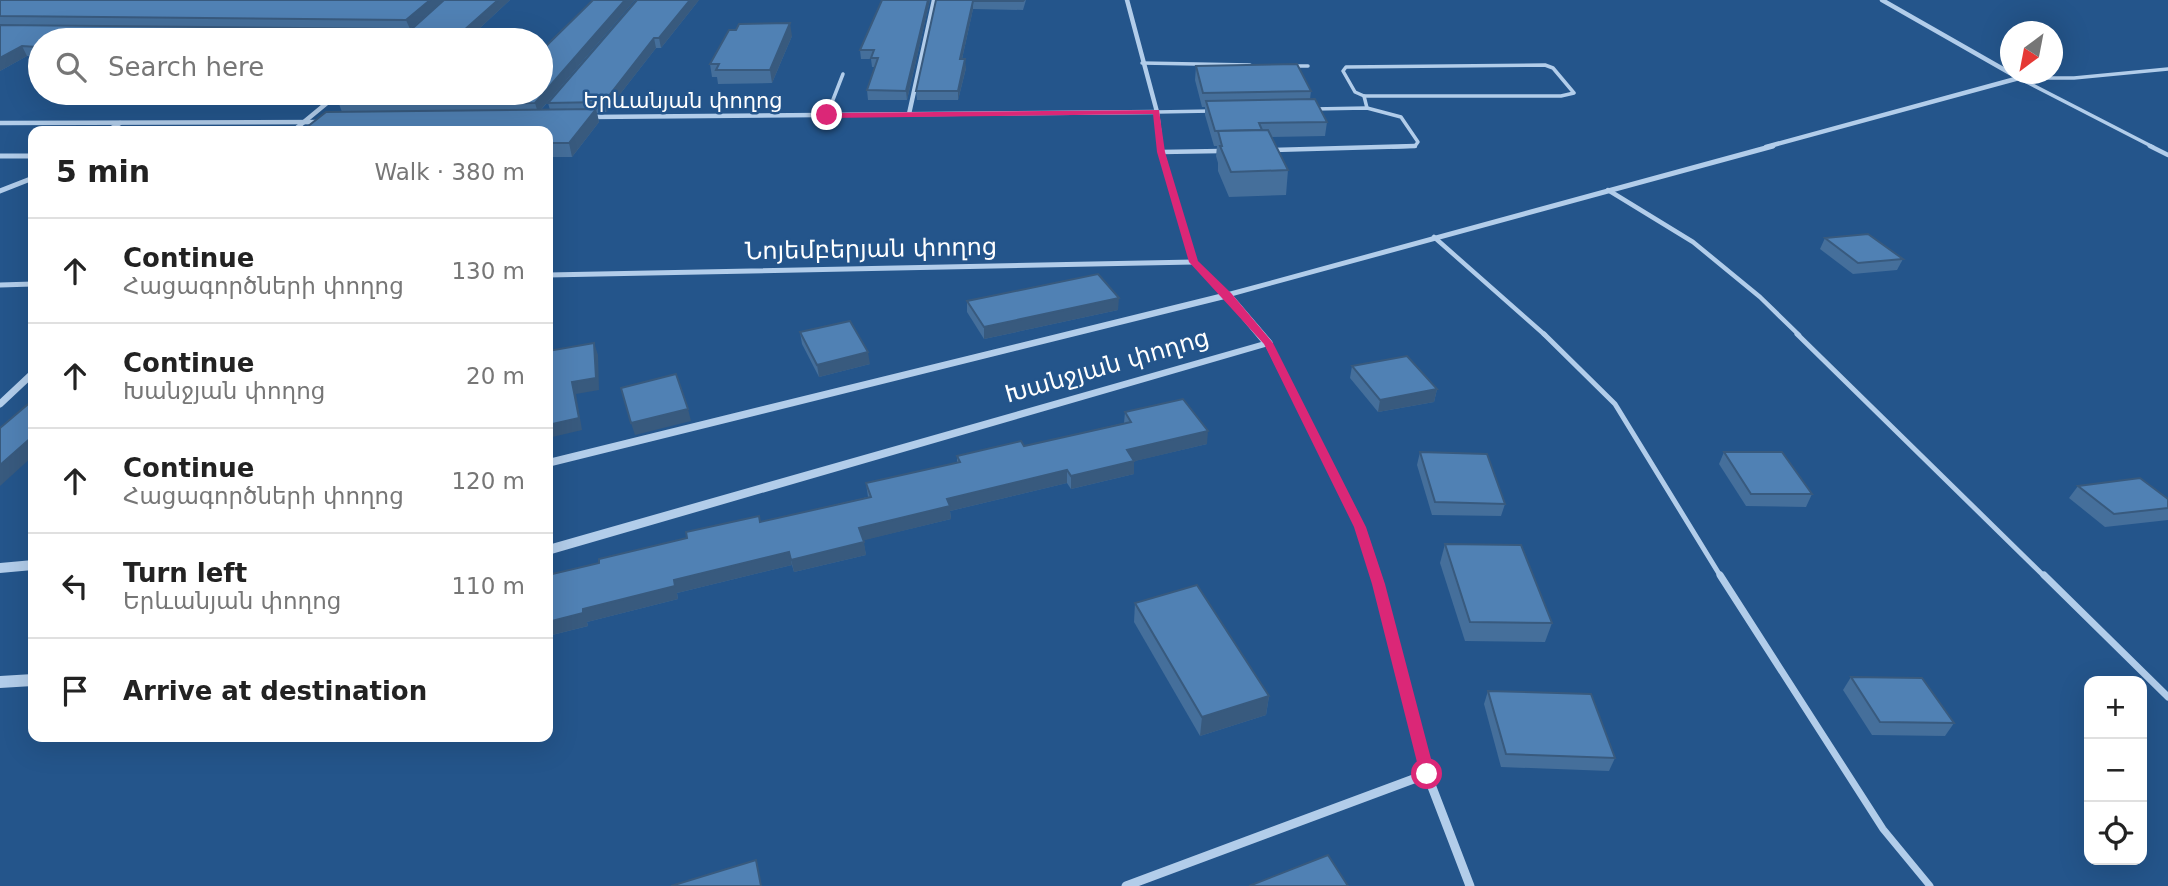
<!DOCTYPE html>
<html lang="en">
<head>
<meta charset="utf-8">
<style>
	body { margin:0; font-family:"DejaVu Sans","Noto Sans Armenian",sans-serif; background:#f2f2f2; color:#222 }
	.controls { position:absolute; right:21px; bottom:21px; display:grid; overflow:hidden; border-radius:14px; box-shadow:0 7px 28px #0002 }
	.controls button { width:63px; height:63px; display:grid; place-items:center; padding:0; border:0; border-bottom:2px solid #e0e0e0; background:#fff; color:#222; font:35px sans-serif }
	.compass { position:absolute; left:2000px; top:21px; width:63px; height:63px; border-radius:50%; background:#fff; box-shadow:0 7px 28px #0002; rotate:212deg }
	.stop { position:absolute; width:21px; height:21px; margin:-16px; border:5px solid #db2777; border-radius:50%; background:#fff }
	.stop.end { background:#db2777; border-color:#fff; box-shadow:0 2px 7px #0008 }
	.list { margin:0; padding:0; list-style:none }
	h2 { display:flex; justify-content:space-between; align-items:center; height:91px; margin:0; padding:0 28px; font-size:30px }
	h2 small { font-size:23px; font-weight:400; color:#767676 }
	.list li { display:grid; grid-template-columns:46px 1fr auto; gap:21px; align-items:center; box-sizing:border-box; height:105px; padding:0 28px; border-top:2px solid #e0e0e0 }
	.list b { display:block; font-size:26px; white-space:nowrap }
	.list p { margin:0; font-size:23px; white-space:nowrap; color:#767676 }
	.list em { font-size:23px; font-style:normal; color:#767676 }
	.icon { flex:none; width:38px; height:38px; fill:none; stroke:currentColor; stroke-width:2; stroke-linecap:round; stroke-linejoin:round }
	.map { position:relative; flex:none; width:2168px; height:886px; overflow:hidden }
	.search { position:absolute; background:#fff; box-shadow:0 7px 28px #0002; left:28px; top:28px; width:525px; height:77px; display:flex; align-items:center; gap:18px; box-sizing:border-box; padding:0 24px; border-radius:38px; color:#767676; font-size:26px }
	.panel { position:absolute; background:#fff; box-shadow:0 7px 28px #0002; left:28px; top:126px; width:525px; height:616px; border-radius:14px }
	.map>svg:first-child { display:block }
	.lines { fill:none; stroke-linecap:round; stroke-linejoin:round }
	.service-far3 { stroke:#b2cdea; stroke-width:3.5 }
	.service-far2 { stroke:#b2cdea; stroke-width:4.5 }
	.service-far1 { stroke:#b2cdea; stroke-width:5 }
	.service { stroke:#b2cdea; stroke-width:7 }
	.minor-far3 { stroke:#b2cdea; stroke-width:4.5 }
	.minor-far2 { stroke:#b2cdea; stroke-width:5 }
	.minor-far1 { stroke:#b2cdea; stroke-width:7 }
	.minor { stroke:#b2cdea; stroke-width:9 }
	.tertiary { fill:#b2cdea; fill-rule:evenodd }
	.wall { fill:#456f9b }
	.shaded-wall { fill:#385a7e }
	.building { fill:#5081b4; stroke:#385a7e; stroke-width:2 }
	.route { fill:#db2777 }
	.labels { text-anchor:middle; stroke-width:5; stroke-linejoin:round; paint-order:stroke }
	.far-street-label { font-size:21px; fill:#fff; stroke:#24558b }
	.street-label { font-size:24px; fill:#fff; stroke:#24558b }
</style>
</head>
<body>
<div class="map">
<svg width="2168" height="886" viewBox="0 0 2168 886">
	<rect width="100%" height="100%" fill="#24558b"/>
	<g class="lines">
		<g class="service-far3">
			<path d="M1142,63l108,2"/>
			<path d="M1545,65l8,3 21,25 -13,3h-197l-9,-4 -12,-21 3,-4z"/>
			<path d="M1292,66h16"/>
			<path d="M2019,78l134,69"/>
			<path d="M2023,78h51l94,-9"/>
			<path d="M1364,96l3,12"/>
			<path d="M1313,109l54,-1 34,9 17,25 -3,4 -22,1"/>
			<path d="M1157,112l55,-1"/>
			<path d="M827,115l16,-41"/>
		</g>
		<g class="service-far2">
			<path d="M2150,146l18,9"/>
			<path d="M1273,150l142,-4"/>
			<path d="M1161,152l60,-1"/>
			<path d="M1608,190l85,52 67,55 39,38"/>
			<path d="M1434,237l111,98"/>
		</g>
		<g class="service-far1">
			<path d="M1544,334l71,70 106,173"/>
			<path d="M1797,334l248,243"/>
		</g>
		<g class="service">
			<path d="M1720,575l163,254 47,57"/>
			<path d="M2044,575l124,122"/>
		</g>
		<g class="minor-far3">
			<path d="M1127,0l30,112 4,35"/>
			<path d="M1882,0l128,73"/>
			<path d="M909,114l25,-114"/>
			<path d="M590,117l567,-5"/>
			<path d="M0,123l323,-1"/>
			<path d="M107,131l13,-8"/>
			<path d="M293,131l46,-38"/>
			<path d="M1766,147l253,-69 -7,-4"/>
		</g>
		<g class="minor-far2">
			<path d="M1160,146l34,116 33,33 546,-149"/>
			<path d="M0,156h33"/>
			<path d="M0,191l33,-13"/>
			<path d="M548,275l646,-13"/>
			<path d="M0,285l33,-1"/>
		</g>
		<g class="minor-far1">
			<path d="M1268,343l92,184 17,50"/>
			<path d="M0,404l33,-31"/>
		</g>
		<g class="minor">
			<path d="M1376,575l51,199 43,112"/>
			<path d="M1126,886l301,-112"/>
		</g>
		<g class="tertiary">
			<path d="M1227,292l4,1 41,48 1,2 -1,2 -724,210v-10l713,-203 -36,-43 -677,168v-8z"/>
			<path d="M33,560v10l-33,3v-10z"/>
			<path d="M33,674v12l-33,2v-12z"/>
		</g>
	</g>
	<g class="wall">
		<path d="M0,0h510l-43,40h-427v17l-13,-1 -27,15v-46l401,10 12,-7 26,-23 -29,24 -410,-4z"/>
		<path d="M593,0h42l-94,110h9l-2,-7 151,-103 -38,48h-5l-50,64 -9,1 2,9 -27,35h-24v-26l-206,-19 -3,-8 202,-11z"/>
		<path d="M882,0h48l-23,100h-39l-1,-10 8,-23h-3l-1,-8h-10l-1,-9z"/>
		<path d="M936,0h90l-3,10 -50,-1 -11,50 4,9 -8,32h-41l-1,-9z"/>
		<path d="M792,36l-20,47 -54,1 -1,-7h-5l-2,-13z"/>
		<path d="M1196,66l115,25 -1,8 17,23 -2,14 -53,1 16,33 -2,25 -57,2 -11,-26v-8l-2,-7 1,-10h-3l-9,-31v-8h-3l-7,-27z"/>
		<path d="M1825,238l78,21 -6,11 -44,4 -33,-25z"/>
		<path d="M967,301l151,9 -134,29 -17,-27z"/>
		<path d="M800,332l70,32 -51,13 -17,-33z"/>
		<path d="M1352,366l85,23 -3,13 -56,10 -28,-34z"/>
		<path d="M1125,412l82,32 -73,17v13l-63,15 -4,-6 -117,28 1,8 -88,21 3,15 -72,17 -2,-7 -115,28 1,6 -91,23 1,4 -40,10 51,-73 161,-41 108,-25 -2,-14 91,-20v-7l67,-10 100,-23z"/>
		<path d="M1420,452l85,52 -4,12 -69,-1 -15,-50z"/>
		<path d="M1724,452l88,42 -6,13 -60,-1 -27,-42z"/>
		<path d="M2078,486l90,13v21l-63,7 -36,-29z"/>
		<path d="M1445,544l107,79 -7,19 -80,-1 -25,-78z"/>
		<path d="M1135,603l134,93 -3,19 -66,21 -66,-114z"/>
		<path d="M1851,677l103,46 -9,13 -73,-1 -29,-45z"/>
		<path d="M1488,691l127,67 -6,13 -108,-4 -17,-63z"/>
	</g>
	<g class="shaded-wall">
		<path d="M430,0h14l-34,29 -4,-9z"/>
		<path d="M498,0h12l-43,40h-14z"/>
		<path d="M625,0h10l-97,113 -3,-10z"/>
		<path d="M690,0h9l-38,48 -2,-10z"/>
		<path d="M928,0h2l-23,100 -1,-9z"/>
		<path d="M973,1v8l-13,59v-9z"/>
		<path d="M790,23l2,13 -20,47 -2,-13z"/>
		<path d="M654,38l2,10 -50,64 -2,-10z"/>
		<path d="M22,46l5,10 -27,15v-13z"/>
		<path d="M965,59l1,9 -8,32v-9z"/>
		<path d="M596,109l3,13 -27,35 -3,-14z"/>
		<path d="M1119,298l-1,12 -134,29v-12z"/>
		<path d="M594,343l4,12 1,35 -23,4 6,36 -34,8v-13z"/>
		<path d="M868,352l2,12 -51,13 -2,-12z"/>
		<path d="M1437,389l-3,13 -56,10 2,-12z"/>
		<path d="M688,409l3,12 -56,14 -4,-12z"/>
		<path d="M1208,431l-1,13 -80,19v-13z"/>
		<path d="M33,436v20l-33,30v-21z"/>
		<path d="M1134,461v13l-63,15v-13z"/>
		<path d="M1067,470v13l-117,28 1,8 -90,22 -2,-13 88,-29z"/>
		<path d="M864,542l2,13 -72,17 -3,-12z"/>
		<path d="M789,552l3,13 -115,28 1,6 -91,23 1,4 -40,10v-14l35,-13 91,-29z"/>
		<path d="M1269,696l-3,19 -66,21 2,-19z"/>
		<path d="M264,737h14l-12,3z"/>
	</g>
	<g class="building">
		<path d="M0,0h430l-24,20 -406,-4z"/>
		<path d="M444,0h54l-45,40h-35l1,-1 -92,-1 -3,2 -271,-1 -3,1h-10v5l-3,2 -15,-1 -22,12v-33l396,4 5,6 12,-7z"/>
		<path d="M593,0h32l-90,103 -196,1 14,-11h188v-42z"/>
		<path d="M637,0h53l-31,38h-5l-50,64 -56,1z"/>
		<path d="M882,0h46l-22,91 -39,-1 11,-32h-7l3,-8h-14z"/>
		<path d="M936,0h88l-1,1h-50l-13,58h5l-7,32h-42z"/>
		<path d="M790,23l-20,47h-54l3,-6h-9l19,-34h7l3,-6z"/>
		<path d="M1297,64l14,27 -108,2 -7,-27z"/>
		<path d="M1315,99l12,23 -68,1 3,7 -47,1 -9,-30z"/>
		<path d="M596,109l-27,34h-21v-12h-246l24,-19z"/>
		<path d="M1268,130l20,40 -57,2 -11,-26h2l-4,-15z"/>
		<path d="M1868,234l35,25 -45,4 -33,-25z"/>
		<path d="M1098,274l21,24 -135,29 -17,-26z"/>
		<path d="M850,321l18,31 -51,13 -17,-33z"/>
		<path d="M594,343l2,35 -24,4 7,36 -31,7v-74z"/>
		<path d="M1407,356l30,33 -57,11 -28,-34z"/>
		<path d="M676,374l12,35 -57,14 -10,-35z"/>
		<path d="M1183,399l25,32 -81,19 7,11 -63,15 -4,-6 -120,29 3,7 -91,22 5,14 -73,18 -2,-8 -115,28 1,6 -92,23v4l-35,9v-47l51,-12v-4l88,-21 -1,-6 73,-16 1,6 111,-25 -5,-14 94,-21 -3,-6 64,-15 3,5 107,-24 -6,-10z"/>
		<path d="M33,400v36l-33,29v-37z"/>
		<path d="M1420,452l67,2 18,50 -70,-2z"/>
		<path d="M1724,452h58l30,42h-61z"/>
		<path d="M2140,478l28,21v9l-54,6 -36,-28z"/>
		<path d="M1445,544l76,1 31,78 -82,-1z"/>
		<path d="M1197,585l72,111 -67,21 -67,-114z"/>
		<path d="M1851,677l71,1 32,45 -74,-1z"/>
		<path d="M1488,691l103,3 24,64 -109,-4z"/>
		<path d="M1328,855l20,31h-99z"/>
		<path d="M756,860l5,26h-90z"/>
	</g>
	<path class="route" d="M1159,110l6,42 33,109 33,32 42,50 93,184 19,57 50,190 -2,5 -6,1 -7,-6 -48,-190 -18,-57 -90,-183 -75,-82 -32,-110 -4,-38 -326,4 -3,-3 3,-2z"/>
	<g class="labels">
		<g class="far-street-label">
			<text x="683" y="108">Երևանյան փողոց</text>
		</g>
		<g class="street-label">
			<text transform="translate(871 249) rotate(-1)" y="8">Նոյեմբերյան փողոց</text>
			<text transform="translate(1107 366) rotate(-16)" y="8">Խանջյան փողոց</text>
		</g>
	</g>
</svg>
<div class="controls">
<button>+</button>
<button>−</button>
<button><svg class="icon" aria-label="locate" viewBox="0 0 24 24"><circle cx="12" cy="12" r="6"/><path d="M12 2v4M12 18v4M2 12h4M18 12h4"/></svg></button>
</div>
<svg class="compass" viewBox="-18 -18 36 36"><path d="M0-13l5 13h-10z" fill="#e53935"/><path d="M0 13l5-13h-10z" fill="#767676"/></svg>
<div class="stop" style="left:1427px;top:774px"></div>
<div class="stop end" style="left:827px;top:115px"></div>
<div class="search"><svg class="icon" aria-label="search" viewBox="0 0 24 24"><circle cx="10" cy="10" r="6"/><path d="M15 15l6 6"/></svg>Search here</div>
<section class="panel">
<h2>5 min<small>Walk · 380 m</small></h2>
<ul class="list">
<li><svg class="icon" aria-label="ahead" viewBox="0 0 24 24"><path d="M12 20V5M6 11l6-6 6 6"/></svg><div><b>Continue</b><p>Հացագործների փողոց</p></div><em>130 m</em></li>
<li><svg class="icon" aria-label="ahead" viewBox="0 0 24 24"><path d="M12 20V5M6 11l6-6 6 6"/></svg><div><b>Continue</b><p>Խանջյան փողոց</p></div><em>20 m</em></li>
<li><svg class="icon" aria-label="ahead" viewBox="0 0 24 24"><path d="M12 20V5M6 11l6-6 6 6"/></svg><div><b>Continue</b><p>Հացագործների փողոց</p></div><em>120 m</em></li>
<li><svg class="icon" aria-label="left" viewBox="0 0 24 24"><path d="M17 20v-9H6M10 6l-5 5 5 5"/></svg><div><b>Turn left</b><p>Երևանյան փողոց</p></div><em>110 m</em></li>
<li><svg class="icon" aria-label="arrive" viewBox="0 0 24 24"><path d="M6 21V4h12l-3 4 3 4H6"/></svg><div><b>Arrive at destination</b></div></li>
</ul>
</section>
</div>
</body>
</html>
